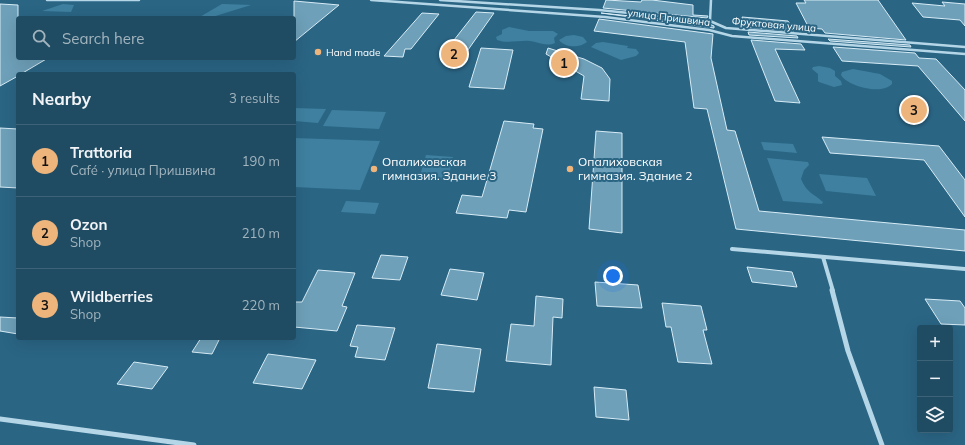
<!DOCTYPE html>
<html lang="en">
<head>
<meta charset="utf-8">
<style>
	body { margin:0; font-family:Mulish,sans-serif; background:#2d566c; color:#f1f3f6 }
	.controls { position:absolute; right:12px; bottom:12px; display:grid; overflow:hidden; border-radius:4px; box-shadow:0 4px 16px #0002 }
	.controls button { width:36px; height:36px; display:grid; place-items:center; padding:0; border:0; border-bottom:1px solid #3d6378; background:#204c63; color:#f1f3f6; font:20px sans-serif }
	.you { position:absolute; left:613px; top:276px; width:14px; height:14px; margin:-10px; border:3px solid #fff; border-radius:50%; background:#1a73e8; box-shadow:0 0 0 6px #1a73e833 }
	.badge { display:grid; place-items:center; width:26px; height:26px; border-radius:50%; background:#edb47c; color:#111; font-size:13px; font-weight:700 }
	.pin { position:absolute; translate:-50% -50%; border:2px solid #fff; box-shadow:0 1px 4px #0006 }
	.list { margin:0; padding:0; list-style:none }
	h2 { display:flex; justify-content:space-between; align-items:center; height:52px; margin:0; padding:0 16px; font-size:17px }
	h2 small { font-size:13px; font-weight:400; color:#a2b4be }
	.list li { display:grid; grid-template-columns:26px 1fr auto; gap:12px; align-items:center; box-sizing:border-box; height:72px; padding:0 16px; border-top:1px solid #3d6378 }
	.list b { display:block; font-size:15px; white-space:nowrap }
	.list p { margin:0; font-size:13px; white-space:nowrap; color:#a2b4be }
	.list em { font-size:13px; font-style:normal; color:#a2b4be }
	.icon { flex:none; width:22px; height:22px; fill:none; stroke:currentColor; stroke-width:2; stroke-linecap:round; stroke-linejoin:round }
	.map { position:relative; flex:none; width:965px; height:445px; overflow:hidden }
	.search { position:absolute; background:#204c63; box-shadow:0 4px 16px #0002; left:16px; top:16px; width:280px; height:44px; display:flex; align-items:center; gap:10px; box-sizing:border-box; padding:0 14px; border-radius:4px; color:#a2b4be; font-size:15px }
	.panel { position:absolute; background:#204c63; box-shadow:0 4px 16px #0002; left:16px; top:72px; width:280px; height:268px; border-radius:4px }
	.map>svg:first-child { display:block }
	.green { fill:#3f80a0 }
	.building { fill:#6ea0b9; stroke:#d7ecf6 }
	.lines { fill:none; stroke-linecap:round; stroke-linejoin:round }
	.street-far2 { stroke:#b4d6e7; stroke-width:2.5 }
	.street-far1 { stroke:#b4d6e7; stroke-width:4 }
	.street { stroke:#b4d6e7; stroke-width:5 }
	.poi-dot { fill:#edb47c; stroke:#2a6584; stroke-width:1.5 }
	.labels { text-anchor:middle; stroke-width:4; stroke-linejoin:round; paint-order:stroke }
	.far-street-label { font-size:10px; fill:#fff; stroke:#2a6584 }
	.far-poi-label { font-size:10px; fill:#fff; stroke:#2a6584; text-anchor:start }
	.poi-label { font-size:12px; fill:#fff; stroke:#2a6584; text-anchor:start }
</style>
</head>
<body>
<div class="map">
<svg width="965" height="445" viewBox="0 0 965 445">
	<rect width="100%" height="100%" fill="#2a6584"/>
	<g class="green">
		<path d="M63,4l11,1 -3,7 -29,-1z"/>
		<path d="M222,4l29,1 -42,13h-11z"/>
		<path d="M509,27l20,4h24l5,3 -4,4 1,5c-9,4 -17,-1 -25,-2 -11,-1 -23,3 -33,-1l-1,-3 6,-3v-4z"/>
		<path d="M574,35l9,2 4,5c-7,6 -22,6 -28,-2l7,-4z"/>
		<path d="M603,42l25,4 -1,2 9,1 3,4 -3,3 -15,4 -30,-13 5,-4z"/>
		<path d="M819,66l11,2 5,3v5l6,5 1,4 -8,2 -15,-5 -1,-1v-7l-6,-5 1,-2z"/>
		<path d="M853,69l27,5 12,7v3c-10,11 -44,3 -51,-9l1,-3z"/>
		<path d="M294,108l32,1 -8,14 -24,-2z"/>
		<path d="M332,110l54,2 -7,17 -56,-3z"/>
		<path d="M294,138l86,3 -20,49 -66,-3z"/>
		<path d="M761,142l32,2 4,9 -33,-3z"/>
		<path d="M426,155l27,2 -5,23 -29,-1z"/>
		<path d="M767,158l41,4 1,3 -5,5 -3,9c6,14 12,14 22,23l-1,2 -39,-3z"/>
		<path d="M819,174l48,4 9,18 -50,-5z"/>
		<path d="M346,201l33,2 -4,11 -34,-2z"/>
	</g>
	<g class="building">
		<path d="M606,0l35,2 1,-2h10l41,5v10l15,1 -1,2 -104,-10z"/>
		<path d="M804,0h74l28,40 -81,-7 -3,-4 -13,-1 -13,-25h10z"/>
		<path d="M294,1l45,4 -45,37z"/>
		<path d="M942,2l23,2v22l-5,-6 -37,-3 -11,-14 33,3z"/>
		<path d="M0,4l18,1v53h30l-27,16h-3v2l-18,10z"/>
		<path d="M476,12l18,1 -31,44 -18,-1 9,-16z"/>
		<path d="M422,13l17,1 -28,35h-6l-2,8 -19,-1z"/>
		<path d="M601,13l108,11 5,2v2z"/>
		<path d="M742,17l46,4 6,10 -49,-4z"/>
		<path d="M599,19l114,15 -2,24 16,72 8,1 24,80 206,19v21l-229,-22 -29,-120 -13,-1 -9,-66 -91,-11z"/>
		<path d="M748,32l49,4 1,2 -49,-3z"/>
		<path d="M828,39l82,6 1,2 -81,-6z"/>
		<path d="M751,40l50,4 4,6 -30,-1 25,54 -25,-2z"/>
		<path d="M833,47l82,6 4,5 17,1 29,31v31l-47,-55 -76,-5z"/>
		<path d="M481,48l32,2 -9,39 -35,-2z"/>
		<path d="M548,48l36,11 18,9 8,11 -1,22 -28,-2 3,-23 -38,-22z"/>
		<path d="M504,121l30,3 -1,4 10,1 -17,83 -17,-2 -2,8 -51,-5 6,-18 20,2z"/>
		<path d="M0,128l18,1v59l-18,-1z"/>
		<path d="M596,131l26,2v100l-33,-4z"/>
		<path d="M822,137l117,9 26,34v37l-41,-57 -94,-7z"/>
		<path d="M381,255l27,2 -8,23 -28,-2z"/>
		<path d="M747,267l45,5 5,15 -45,-5z"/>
		<path d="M450,269l34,4 -7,27 -36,-5z"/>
		<path d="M318,270l37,3 -13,33 5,1 -10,24 -43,-4v-25h8z"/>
		<path d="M595,282l43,3 4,23 -45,-2z"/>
		<path d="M536,296l27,3 -1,19 -9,-1 -2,48 -45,-4 5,-37 23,2z"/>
		<path d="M925,299l35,2 5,7v17l-24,-1z"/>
		<path d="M662,303l39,3 6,24h-4l9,34 -34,-2 -7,-35h-5z"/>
		<path d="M0,317l18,1v16l-18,-3z"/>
		<path d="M357,325l38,3 -10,32 -30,-3 3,-10 -8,-1z"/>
		<path d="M201,338h19l-8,16 -20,-2z"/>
		<path d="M437,344l44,5 -7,43 -46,-4z"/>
		<path d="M268,354l48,6 -14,29 -49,-6z"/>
		<path d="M134,362l34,5 -16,22 -35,-5z"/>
		<path d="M594,387l32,3 3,30 -33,-3z"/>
	</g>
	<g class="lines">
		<g class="street-far2">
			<path d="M47,0h92"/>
			<path d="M371,0l234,17 104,13 23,6 233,18"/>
			<path d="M440,0l159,10 111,11 16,7 239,19"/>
			<path d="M710,21l1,-21"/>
		</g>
		<g class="street-far1">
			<path d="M732,249l233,20"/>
			<path d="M823,257l10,34"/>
		</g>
		<g class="street">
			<path d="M832,290l16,61 34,94"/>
			<path d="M0,419l194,26"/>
		</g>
	</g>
	<g class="poi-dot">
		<circle cx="318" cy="52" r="4"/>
		<circle cx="374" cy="169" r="4"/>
		<circle cx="570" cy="169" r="4"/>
	</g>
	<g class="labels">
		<g class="far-street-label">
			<text transform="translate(669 17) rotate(7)" y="4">улица Пришвина</text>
			<text transform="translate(774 24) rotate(5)" y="4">Фруктовая улица</text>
		</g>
		<g class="far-poi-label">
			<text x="326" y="56">Hand made</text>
		</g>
		<g class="poi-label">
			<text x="382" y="166">Опалиховская<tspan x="382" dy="14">гимназия. Здание 3</tspan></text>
			<text x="578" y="166">Опалиховская<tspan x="578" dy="14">гимназия. Здание 2</tspan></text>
		</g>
	</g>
</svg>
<div class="controls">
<button>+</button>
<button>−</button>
<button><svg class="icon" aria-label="layers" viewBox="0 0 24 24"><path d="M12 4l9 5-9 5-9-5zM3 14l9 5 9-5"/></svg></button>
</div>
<div class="you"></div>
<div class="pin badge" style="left:564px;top:63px">1</div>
<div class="pin badge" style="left:454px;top:54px">2</div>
<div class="pin badge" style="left:914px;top:110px">3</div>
<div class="search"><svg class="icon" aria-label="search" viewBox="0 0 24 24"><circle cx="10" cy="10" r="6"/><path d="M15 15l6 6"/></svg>Search here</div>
<section class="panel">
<h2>Nearby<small>3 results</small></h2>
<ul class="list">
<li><span class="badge">1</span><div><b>Trattoria</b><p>Café · улица Пришвина</p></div><em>190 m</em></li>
<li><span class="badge">2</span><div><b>Ozon</b><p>Shop</p></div><em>210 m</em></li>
<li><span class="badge">3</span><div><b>Wildberries</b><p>Shop</p></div><em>220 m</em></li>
</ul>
</section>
</div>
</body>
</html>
